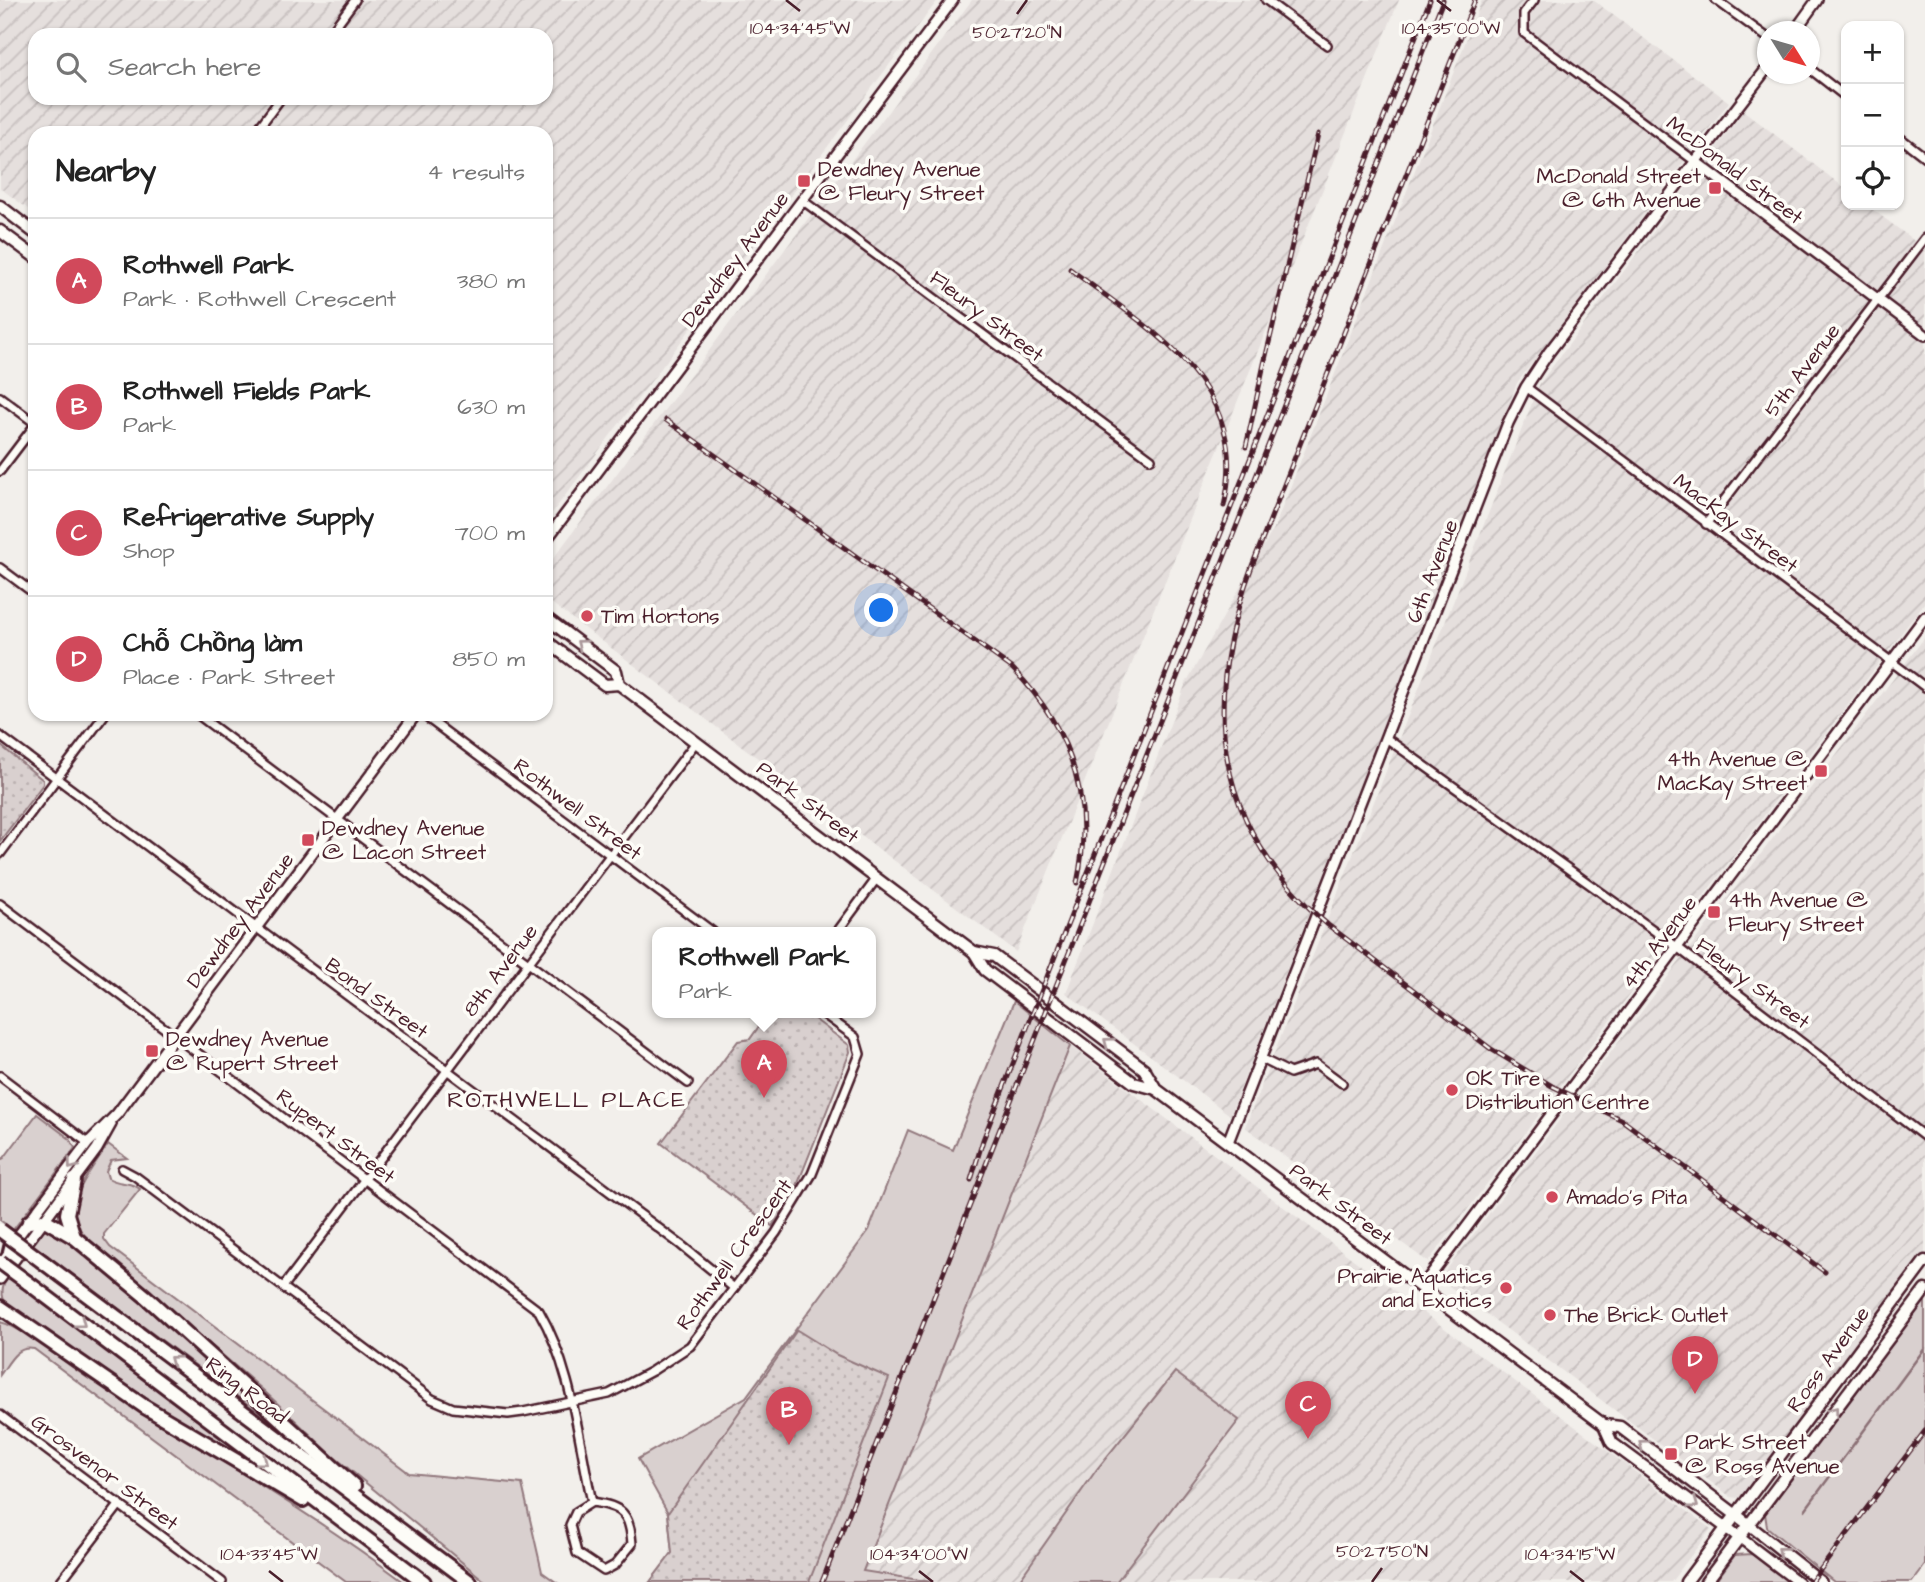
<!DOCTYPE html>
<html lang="en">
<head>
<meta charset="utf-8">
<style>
	body { margin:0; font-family:"Architects Daughter",sans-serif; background:#f2f2f2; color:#222 }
	.controls { position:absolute; right:21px; top:21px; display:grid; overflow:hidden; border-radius:14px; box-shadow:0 2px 5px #0004 }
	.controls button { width:63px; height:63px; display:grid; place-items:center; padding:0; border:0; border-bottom:2px solid #e0e0e0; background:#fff; color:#222; font:35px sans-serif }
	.compass { position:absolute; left:1757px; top:21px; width:63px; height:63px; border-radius:50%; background:#fff; box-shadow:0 2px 5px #0004; rotate:127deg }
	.you { position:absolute; left:882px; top:611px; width:24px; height:24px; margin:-18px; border:5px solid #fff; border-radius:50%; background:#1a73e8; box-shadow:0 0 0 10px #1a73e833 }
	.badge { display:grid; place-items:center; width:46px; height:46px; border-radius:50%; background:#d1495b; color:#fff; font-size:23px; font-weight:700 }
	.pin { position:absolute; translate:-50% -58px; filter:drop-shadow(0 2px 4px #0008) }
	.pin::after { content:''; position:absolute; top:37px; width:24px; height:21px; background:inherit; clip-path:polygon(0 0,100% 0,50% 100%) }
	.popup { position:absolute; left:652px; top:927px; width:224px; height:91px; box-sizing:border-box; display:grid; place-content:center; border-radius:14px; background:#fff; filter:drop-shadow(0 2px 5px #0005); font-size:23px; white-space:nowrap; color:#767676 }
	.popup b { font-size:26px; color:#222 }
	.popup::after { content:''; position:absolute; left:50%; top:100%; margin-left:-14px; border:14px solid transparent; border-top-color:#fff }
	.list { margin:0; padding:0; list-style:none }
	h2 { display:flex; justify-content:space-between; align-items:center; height:91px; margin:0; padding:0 28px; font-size:30px }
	h2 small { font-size:23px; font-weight:400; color:#767676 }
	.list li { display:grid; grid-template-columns:46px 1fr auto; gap:21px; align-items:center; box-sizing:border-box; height:126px; padding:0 28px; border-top:2px solid #e0e0e0 }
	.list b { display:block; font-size:26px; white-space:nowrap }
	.list p { margin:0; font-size:23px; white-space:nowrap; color:#767676 }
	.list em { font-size:23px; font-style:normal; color:#767676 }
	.icon { flex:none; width:38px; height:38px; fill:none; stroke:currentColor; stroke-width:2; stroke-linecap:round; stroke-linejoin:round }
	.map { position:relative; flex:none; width:1925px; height:1582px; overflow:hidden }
	.search { position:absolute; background:#fff; box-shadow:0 2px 5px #0004; left:28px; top:28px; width:525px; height:77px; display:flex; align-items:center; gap:18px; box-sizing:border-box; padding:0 24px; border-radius:21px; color:#767676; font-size:26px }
	.panel { position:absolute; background:#fff; box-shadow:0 2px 5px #0004; left:28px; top:126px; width:525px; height:595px; border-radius:21px }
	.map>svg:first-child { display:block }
	.industrial { fill:url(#industrial-furrows); fill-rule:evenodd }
	.green { fill:#d9d0cf; stroke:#92787d; stroke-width:2 }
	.park { fill:url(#park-dots); stroke:#92787d; stroke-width:2 }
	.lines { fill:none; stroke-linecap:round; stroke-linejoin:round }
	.stream { stroke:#8b6f75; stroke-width:2.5 }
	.minor-casing { stroke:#4a1f2b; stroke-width:12 }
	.tertiary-casing { stroke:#4a1f2b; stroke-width:14 }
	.secondary-casing { stroke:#4a1f2b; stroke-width:15 }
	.motorway-casing { stroke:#4a1f2b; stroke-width:18 }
	.minor { stroke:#fdfcf7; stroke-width:7 }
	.tertiary { stroke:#fdfcf7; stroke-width:9 }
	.secondary { stroke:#fdfcf7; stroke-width:10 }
	.motorway { stroke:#fdfcf7; stroke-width:12 }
	.rail-casing { stroke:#4a1f2b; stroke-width:5 }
	.rail { stroke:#fdfcf7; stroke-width:2.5; stroke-dasharray:8; stroke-linecap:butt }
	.motorway-bridge-casing { stroke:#4a1f2b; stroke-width:18; stroke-linecap:butt }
	.motorway-bridge { stroke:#fdfcf7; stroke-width:12 }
	.oneway { stroke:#ac999b }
	.ticks { fill:none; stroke:#4a1f2b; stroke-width:2.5 }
	.poi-dot { fill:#d1495b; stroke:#fdfcf7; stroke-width:2.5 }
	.labels { text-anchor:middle; stroke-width:7; stroke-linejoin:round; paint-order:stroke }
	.poi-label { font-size:21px; fill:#4a1f2b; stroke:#fdfcf7; text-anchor:start }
	.street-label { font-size:21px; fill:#4a1f2b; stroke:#fdfcf7 }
	.neighbourhood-label { font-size:23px; letter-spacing:2px; fill:#4a1f2b; stroke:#fdfcf7 }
	.ticks-label { font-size:18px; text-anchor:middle; fill:#4a1f2b; stroke:#fdfcf7; stroke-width:7; stroke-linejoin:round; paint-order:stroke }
</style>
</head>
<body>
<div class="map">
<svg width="1925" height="1582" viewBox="0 0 1925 1582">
	<defs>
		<pattern id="industrial-furrows" width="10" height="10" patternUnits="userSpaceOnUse" patternTransform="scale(1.75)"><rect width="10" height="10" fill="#e5dfdd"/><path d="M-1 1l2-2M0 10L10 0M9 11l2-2" fill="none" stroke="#c6bfbe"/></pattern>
		<pattern id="park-dots" width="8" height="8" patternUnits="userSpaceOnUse" patternTransform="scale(1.75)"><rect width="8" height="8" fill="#d9d0cf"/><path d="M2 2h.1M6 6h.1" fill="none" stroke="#bcb2b2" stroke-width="1.8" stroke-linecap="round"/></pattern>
	</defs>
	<rect width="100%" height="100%" fill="#f2efeb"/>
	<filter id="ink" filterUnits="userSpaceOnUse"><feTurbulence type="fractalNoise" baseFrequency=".0143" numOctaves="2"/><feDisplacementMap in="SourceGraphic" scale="14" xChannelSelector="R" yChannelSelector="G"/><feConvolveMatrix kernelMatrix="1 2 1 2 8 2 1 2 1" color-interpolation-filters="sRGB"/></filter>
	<g filter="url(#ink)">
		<g class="industrial">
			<path d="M0,0h938l-392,521v-388h-511v81l-35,-26zM35,35h511v63h-511z"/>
			<path d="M972,0h427l-383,952 -470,-353v-31z"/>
			<path d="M1482,0h111l136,102 -212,281 -287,732 -164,-122 120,-310 89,-157z"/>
			<path d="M1744,111l102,78v16h21l58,44v353l-497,660 -183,-135 295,-744z"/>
			<path d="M1925,637v615l-182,242 -6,4 -6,-1 -286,-214 -1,-10z"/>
			<path d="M1070,1046l641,483 -40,53h-555l123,-162 -64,-47 -78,96 -79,113h-86l-69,-10z"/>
		</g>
		<g class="green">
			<path d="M1014,1001l56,45 -207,525 69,11h-282l22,-29 -4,-40 -30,-54 108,-62 123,-167 39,-100 45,20z"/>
			<path d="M37,1114l33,25 5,9 -62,82 -13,-10v-60l4,-2z"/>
			<path d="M108,1144l19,14 -16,2 -5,11 2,7c11,7 23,3 32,11l-36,45v5l6,8 299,226 113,11 20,88 14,10h-70l-154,-127 -69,-65 -174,-150c-6,-7 -14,-15 -15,-24 -4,-22 23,-54 34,-72z"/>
			<path d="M46,1227l50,35 45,37 130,118 -2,3 -237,-176z"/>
			<path d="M8,1277l250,189 -136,-80 -116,-82c-6,-9 -4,-18 2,-27z"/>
			<path d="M1925,1300v265l-13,17h-78l-67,-55 -2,-13z"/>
			<path d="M0,1322c26,6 69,45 94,60 104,66 211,126 310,200h-58l-312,-233c-18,-4 -25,14 -34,26z"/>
			<path d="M1175,1372l64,48 -123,162h-98l79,-113z"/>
			<path d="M1752,1554l37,28h-74l20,-27z"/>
		</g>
		<g class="park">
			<path d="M0,745l43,35v4l-43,57z"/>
			<path d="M769,1012h36l44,33 1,7 -59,149 -19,25 -111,-83 77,-102 12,-2z"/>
			<path d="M797,1330l40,25 52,23 -80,204h-159l22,-29 -4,-40z"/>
		</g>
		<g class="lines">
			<path class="stream" d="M1805,1510l120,-162"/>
			<g class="minor-casing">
				<g id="minor">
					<path d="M1266,0l61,45"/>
					<path d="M1534,0l-10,13v20l172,129"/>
					<path d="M1716,0l52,38"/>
					<path d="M329,35l26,-35"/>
					<path d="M1810,69l36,28"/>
					<path d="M255,133l26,-35"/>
					<path d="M1899,137l26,20"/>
					<path d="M802,200l349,259"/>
					<path d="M1526,387l399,300"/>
					<path d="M0,397l35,26"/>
					<path d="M0,471l35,-46"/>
					<path d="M1706,524l219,-286"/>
					<path d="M0,568l35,26"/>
					<path d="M197,714l491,369"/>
					<path d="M422,714l291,218"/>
					<path d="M0,736l681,509 53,43"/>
					<path d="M1386,738l291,209 248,190"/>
					<path d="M0,854l105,-140"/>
					<path d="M0,904l539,407c33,57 39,127 53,191"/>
					<path d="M837,932l40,-54"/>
					<path d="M1260,1058l30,15 26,-9 26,19"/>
					<path d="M0,1076l88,67"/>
					<path d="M122,1169l13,7 297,223 21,9 55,6 15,-2 86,-18 43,-23 38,-25 86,-113 36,-59 48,-120 -5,-17 -34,-25"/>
					<path d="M283,1287l413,-545"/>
					<path d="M0,1415l222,167"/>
					<path d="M592,1502c30,4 38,11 40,42l-17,21 -11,6 -27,-18 -7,-28 6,-13z"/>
					<path d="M60,1582l60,-78"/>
				</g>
			</g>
			<g class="tertiary-casing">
				<g id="tertiary">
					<path d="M1794,32l23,-32"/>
					<path d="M1696,162l229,173"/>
					<path d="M546,540l407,-540"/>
					<path d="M1228,1142l280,-719 18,-36 23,-35 219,-285"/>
					<path d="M12,1244l76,-101 29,-29 299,-400"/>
					<path d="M0,1279l97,-130 14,-25"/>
					<path d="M1421,1288l504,-671"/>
					<path d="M1748,1524l73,58"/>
					<path d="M1739,1537l59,45"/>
				</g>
			</g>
			<g class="secondary-casing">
				<g id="secondary">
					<path d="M0,206l35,27"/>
					<path d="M0,231l35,26"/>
					<path d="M546,618l70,53 3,13 355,268 11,18 149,113 22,6"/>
					<path d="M546,641l59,44 14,-1"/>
					<path d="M974,952l20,4 150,113 12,20 448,336 8,18 127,94"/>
					<path d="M1604,1425l16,2 128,97"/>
					<path d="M1686,1582l239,-321"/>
					<path d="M1706,1582l219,-292"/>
				</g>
			</g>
			<g class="motorway-casing">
				<g id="motorway">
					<path d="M29,1222l16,-2 29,17 71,59 209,190"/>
					<path d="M74,1237l-7,-23 7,-34"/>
					<path d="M43,1262l427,320"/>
					<path d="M0,1269l9,-13 3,-13"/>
					<path d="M27,1282l397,300"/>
					<path d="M0,1307l145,100 158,93"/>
				</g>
			</g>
			<use href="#minor" class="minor"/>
			<use href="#tertiary" class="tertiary"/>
			<use href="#secondary" class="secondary"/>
			<use href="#motorway" class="motorway"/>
			<g class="rail-casing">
				<g id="rail">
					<path d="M1475,0l-223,566c-51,137 -40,260 76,359l163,124 61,37 70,34 203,152"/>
					<path d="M1070,269c81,62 182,115 154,237"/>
					<path d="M666,420l346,248c59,60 83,132 65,215"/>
					<path d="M1246,447l18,-83 54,-230"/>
					<path d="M971,1180l12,-40 447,-1140"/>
					<path d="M822,1582l621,-1582"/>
					<path d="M1811,1582l114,-151"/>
				</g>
			</g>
			<use href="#rail" class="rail"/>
			<g class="motorway-bridge-casing">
				<g id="motorway-bridge">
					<path d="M0,1230l43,32"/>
					<path d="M0,1262l27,20"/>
				</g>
			</g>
			<use href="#motorway-bridge" class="motorway-bridge"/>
		</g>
		<defs><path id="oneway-chevron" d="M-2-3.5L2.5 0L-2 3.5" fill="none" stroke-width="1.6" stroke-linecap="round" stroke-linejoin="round" transform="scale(1.75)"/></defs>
		<g class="oneway">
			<use href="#oneway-chevron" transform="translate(581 644) rotate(-143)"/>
			<use href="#oneway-chevron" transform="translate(1108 1042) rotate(-143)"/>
			<use href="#oneway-chevron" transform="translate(72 1165) rotate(127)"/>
			<use href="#oneway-chevron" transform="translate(81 1323) rotate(37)"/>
			<use href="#oneway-chevron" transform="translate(174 1360) rotate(-143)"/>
			<use href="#oneway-chevron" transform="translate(1834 1411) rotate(-53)"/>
			<use href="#oneway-chevron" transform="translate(1643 1444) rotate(-143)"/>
			<use href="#oneway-chevron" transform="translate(263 1461) rotate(37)"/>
			<use href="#oneway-chevron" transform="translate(1694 1504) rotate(36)"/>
			<use href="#oneway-chevron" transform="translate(1782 1551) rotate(-142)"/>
		</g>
	</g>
	<path class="ticks" d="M786,0l14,11M1437,0l14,11M1017,14l10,-14M269,1571l14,11M919,1571l14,11M1570,1571l14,11M1372,1582l10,-14"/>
	<g class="poi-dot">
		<rect x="797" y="174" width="14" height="14" rx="3.5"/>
		<rect x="1708" y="181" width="14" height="14" rx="3.5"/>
		<circle cx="587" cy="616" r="7"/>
		<rect x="1814" y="764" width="14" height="14" rx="3.5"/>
		<rect x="301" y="833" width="14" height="14" rx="3.5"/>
		<rect x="1707" y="905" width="14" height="14" rx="3.5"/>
		<rect x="145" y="1044" width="14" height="14" rx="3.5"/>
		<circle cx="1452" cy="1090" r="7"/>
		<circle cx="1552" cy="1197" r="7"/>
		<circle cx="1506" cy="1288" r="7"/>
		<circle cx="1550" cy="1315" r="7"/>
		<rect x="1664" y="1447" width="14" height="14" rx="3.5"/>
	</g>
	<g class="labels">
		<g class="poi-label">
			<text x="818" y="176">Dewdney Avenue<tspan x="818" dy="24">@ Fleury Street</tspan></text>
			<text x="1701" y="183" text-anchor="end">McDonald Street<tspan x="1701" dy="24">@ 6th Avenue</tspan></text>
			<text x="601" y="623">Tim Hortons</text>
			<text x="1807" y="766" text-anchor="end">4th Avenue @<tspan x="1807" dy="24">MacKay Street</tspan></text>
			<text x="322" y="835">Dewdney Avenue<tspan x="322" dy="24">@ Lacon Street</tspan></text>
			<text x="1728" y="907">4th Avenue @<tspan x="1728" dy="24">Fleury Street</tspan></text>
			<text x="166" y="1046">Dewdney Avenue<tspan x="166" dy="24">@ Rupert Street</tspan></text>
			<text x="1466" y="1085">OK Tire<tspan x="1466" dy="24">Distribution Centre</tspan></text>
			<text x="1566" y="1204">Amado's Pita</text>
			<text x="1492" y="1283" text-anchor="end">Prairie Aquatics<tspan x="1492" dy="24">and Exotics</tspan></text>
			<text x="1564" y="1322">The Brick Outlet</text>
			<text x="1685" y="1449">Park Street<tspan x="1685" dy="24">@ Ross Avenue</tspan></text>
		</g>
		<g class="street-label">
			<text transform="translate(1735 170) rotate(37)" y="7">McDonald Street</text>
			<text transform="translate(735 259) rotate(-53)" y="7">Dewdney Avenue</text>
			<text transform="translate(987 316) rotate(37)" y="7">Fleury Street</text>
			<text transform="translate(1802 370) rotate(-53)" y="7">5th Avenue</text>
			<text transform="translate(1736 523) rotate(37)" y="7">MacKay Street</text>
			<text transform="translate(1432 571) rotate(-69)" y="7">6th Avenue</text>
			<text transform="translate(808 802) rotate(37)" y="7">Park Street</text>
			<text transform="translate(578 809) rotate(37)" y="7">Rothwell Street</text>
			<text transform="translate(240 920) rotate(-53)" y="7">Dewdney Avenue</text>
			<text transform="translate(1659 942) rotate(-53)" y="7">4th Avenue</text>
			<text transform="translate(500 970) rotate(-53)" y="7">8th Avenue</text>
			<text transform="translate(1753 983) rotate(37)" y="7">Fleury Street</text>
			<text transform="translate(377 998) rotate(36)" y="7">Bond Street</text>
			<text transform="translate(336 1136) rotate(37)" y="7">Rupert Street</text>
			<text transform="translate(1341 1204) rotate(37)" y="7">Park Street</text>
			<text transform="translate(734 1254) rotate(-54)" y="7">Rothwell Crescent</text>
			<text transform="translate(1828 1359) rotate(-54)" y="7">Ross Avenue</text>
			<text transform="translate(247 1390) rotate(37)" y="7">Ring Road</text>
			<text transform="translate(105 1472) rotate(37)" y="7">Grosvenor Street</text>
		</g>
		<g class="neighbourhood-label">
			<text x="567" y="1107">ROTHWELL PLACE</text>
		</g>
	</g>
	<g class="ticks-label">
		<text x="800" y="34">104°34'45"W</text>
		<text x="1451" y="34">104°35'00"W</text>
		<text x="1017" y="38">50°27'20"N</text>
		<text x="1382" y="1557">50°27'50"N</text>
		<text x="269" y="1560">104°33'45"W</text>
		<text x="919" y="1560">104°34'00"W</text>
		<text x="1570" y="1560">104°34'15"W</text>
	</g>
</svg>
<div class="controls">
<button>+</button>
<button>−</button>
<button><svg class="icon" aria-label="locate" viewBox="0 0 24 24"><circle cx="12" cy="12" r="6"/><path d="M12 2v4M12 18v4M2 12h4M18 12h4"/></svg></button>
</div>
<svg class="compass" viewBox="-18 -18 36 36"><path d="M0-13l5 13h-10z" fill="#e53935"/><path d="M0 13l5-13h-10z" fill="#767676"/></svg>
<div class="you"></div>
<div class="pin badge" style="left:764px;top:1098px">A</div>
<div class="popup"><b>Rothwell Park</b>Park</div>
<div class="pin badge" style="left:789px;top:1445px">B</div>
<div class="pin badge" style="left:1308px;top:1439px">C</div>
<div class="pin badge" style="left:1695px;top:1394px">D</div>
<div class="search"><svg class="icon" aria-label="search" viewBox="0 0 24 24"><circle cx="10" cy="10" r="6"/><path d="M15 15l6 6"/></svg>Search here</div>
<section class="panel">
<h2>Nearby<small>4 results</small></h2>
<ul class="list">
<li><span class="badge">A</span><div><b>Rothwell Park</b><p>Park · Rothwell Crescent</p></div><em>380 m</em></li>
<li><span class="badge">B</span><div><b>Rothwell Fields Park</b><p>Park</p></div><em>630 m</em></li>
<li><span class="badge">C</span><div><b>Refrigerative Supply</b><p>Shop</p></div><em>700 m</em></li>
<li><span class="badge">D</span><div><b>Chỗ Chồng làm</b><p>Place · Park Street</p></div><em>850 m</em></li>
</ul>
</section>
</div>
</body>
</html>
